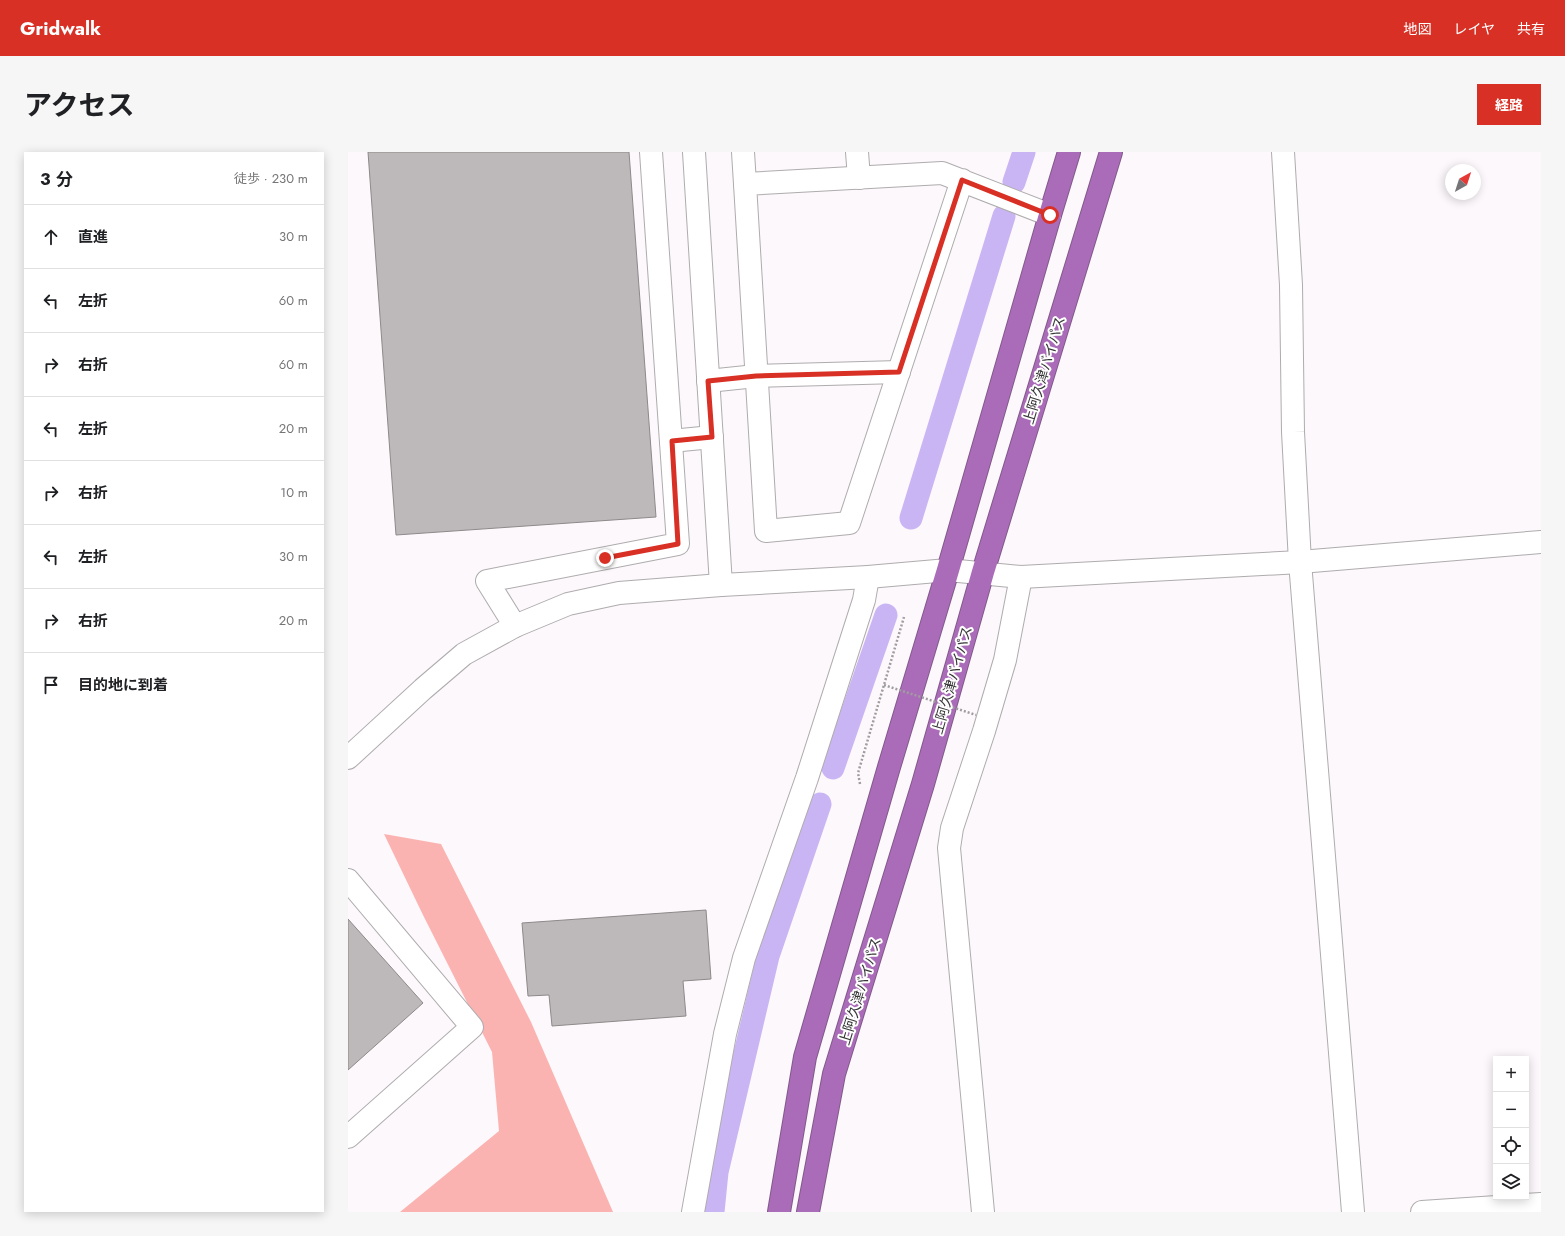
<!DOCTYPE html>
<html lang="ja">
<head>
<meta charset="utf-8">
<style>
	body { margin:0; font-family:Jost,"Noto Sans JP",sans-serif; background:#f6f6f6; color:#202124 }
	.controls { position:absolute; right:12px; bottom:12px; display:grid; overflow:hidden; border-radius:0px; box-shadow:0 2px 10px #0003 }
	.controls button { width:36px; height:36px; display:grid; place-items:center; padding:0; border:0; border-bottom:1px solid #e0e0e0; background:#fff; color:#202124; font:20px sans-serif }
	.compass { position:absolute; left:1097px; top:12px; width:36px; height:36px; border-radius:50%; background:#fff; box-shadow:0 2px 10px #0003; rotate:39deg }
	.stop { position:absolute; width:12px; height:12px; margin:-9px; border:3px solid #d93025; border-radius:50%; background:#fff }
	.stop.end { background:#d93025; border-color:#fff; box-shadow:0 1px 4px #0008 }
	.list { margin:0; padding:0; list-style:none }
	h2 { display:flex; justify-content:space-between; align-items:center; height:52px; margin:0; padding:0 16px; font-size:17px }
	h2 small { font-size:13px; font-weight:400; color:#757577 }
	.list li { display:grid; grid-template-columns:26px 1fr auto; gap:12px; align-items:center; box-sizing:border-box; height:64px; padding:0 16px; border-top:1px solid #e0e0e0 }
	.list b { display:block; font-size:15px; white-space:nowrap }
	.list em { font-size:13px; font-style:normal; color:#757577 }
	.icon { flex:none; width:22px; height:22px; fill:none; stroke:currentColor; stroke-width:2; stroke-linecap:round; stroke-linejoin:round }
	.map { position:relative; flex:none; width:1193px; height:1060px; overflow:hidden; border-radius:0px }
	header { display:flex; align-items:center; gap:24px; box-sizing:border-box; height:56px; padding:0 20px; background:#d93025; color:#fff }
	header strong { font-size:19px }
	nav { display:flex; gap:22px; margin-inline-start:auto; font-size:14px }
	.intro { display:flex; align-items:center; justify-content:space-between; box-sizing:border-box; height:96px; padding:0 24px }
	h1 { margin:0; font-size:28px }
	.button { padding:10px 18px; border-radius:0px; background:#d93025; color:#fff; font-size:14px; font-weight:700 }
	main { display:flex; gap:24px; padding:0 24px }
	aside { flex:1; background:#fff; border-radius:0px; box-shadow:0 2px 10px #0003 }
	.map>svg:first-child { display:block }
	.green { fill:#fbb3b1 }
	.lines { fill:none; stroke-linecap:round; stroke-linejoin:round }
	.canal { stroke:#cab5f4; stroke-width:23 }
	.building { fill:#bdb8b9; stroke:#8d898a }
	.minor-casing { stroke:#afacae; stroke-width:24 }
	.highway-casing { stroke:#82598b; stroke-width:24 }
	.path { stroke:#a09da0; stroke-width:2.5; stroke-dasharray:2 2; stroke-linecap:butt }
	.minor { stroke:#fff; stroke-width:22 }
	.highway { stroke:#aa6cb8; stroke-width:22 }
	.path-bridge { stroke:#a09da0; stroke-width:2.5; stroke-dasharray:2 2; stroke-linecap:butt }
	.route { stroke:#d93025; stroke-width:5 }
	.labels { text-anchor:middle; stroke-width:4; stroke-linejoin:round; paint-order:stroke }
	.street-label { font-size:14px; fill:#383738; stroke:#fff }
</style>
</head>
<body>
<header>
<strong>Gridwalk</strong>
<nav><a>地図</a><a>レイヤ</a><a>共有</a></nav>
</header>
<div class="intro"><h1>アクセス</h1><a class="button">経路</a></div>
<main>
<aside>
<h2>3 分<small>徒歩 · 230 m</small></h2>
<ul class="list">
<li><svg class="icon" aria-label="ahead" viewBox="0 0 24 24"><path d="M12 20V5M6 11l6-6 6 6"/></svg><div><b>直進</b></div><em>30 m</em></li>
<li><svg class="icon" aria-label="left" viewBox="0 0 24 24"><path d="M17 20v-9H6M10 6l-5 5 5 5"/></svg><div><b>左折</b></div><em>60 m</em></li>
<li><svg class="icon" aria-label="right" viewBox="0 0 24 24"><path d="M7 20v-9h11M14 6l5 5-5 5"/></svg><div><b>右折</b></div><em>60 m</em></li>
<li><svg class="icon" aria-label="left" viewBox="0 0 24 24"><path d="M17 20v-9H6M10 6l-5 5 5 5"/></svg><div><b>左折</b></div><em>20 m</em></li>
<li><svg class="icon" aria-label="right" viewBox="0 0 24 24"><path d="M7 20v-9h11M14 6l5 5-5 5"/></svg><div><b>右折</b></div><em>10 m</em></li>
<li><svg class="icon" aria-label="left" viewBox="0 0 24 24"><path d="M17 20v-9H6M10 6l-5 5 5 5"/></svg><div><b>左折</b></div><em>30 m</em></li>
<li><svg class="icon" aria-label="right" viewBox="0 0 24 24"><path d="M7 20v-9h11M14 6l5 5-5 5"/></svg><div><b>右折</b></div><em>20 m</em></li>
<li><svg class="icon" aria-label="arrive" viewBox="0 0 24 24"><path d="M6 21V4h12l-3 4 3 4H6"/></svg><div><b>目的地に到着</b></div></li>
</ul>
</aside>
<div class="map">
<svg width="1193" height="1060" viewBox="0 0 1193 1060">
	<rect width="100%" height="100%" fill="#fcf8fb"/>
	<path class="green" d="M36,682l57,10 90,178 82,190h-213l99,-81 -7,-79 -69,-137z"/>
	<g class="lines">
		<g class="canal">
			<path d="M666,30l10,-30"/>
			<path d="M563,366l93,-302"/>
			<path d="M485,616l53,-153"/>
			<path d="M365,1060l4,-40 51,-216 52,-152"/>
		</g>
	</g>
	<g class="building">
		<path d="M20,0h261l27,365 -260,18z"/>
		<path d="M358,758l5,69 -28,2 3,35 -134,10 -3,-31 -21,1 -6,-73z"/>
		<path d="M0,767l75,84 -75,67z"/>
	</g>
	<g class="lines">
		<g class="minor-casing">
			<g id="minor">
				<path d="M346,0l27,433"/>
				<path d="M395,0l2,32"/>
				<path d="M509,0l2,26"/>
				<path d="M935,0l8,133 2,147 7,130 53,650"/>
				<path d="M614,28l-113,343 -83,8 -21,-347 197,-11 108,42"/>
				<path d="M360,229l48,-5 143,-4"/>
				<path d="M323,289l41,-4"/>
				<path d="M167,474l-28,-45 191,-37 -27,-392"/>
				<path d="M0,606l75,-69 41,-35 51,-28 53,-22 51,-11 102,-8 147,-8 80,-7 73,7 279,-15 241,-20"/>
				<path d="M0,728l124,147 -124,110"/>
				<path d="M345,1060l32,-178 19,-76 63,-180 57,-178 4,-23"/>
				<path d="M635,1060l-34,-364 3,-20 32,-97 21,-71 16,-83"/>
				<path d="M1074,1060l119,-8"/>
			</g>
		</g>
		<g class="highway-casing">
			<g id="highway">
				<path d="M431,1060l26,-155 84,-290 59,-197 102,-355 19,-63"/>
				<path d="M460,1060l26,-138 89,-290 60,-212 128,-420"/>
			</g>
		</g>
		<path class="path" d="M512,632l-2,-11 46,-156"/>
		<use href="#minor" class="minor"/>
		<use href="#highway" class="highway"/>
		<path class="path-bridge" d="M536,533l92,30"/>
	</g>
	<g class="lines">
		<path class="route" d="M257,406l73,-14 -6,-103 40,-4 -4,-56 48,-5 143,-4 63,-192 88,35"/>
	</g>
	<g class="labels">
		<g class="street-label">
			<text transform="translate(696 218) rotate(-73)" y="5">上阿久津バイパス</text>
			<text transform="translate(604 528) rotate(-74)" y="5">上阿久津バイパス</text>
			<text transform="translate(512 839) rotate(-73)" y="5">上阿久津バイパス</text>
		</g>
	</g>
</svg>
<div class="controls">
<button>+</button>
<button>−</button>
<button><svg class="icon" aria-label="locate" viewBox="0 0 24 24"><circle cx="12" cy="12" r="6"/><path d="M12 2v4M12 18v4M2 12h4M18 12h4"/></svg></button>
<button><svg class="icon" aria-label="layers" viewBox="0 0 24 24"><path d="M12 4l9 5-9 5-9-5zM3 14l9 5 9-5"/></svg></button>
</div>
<svg class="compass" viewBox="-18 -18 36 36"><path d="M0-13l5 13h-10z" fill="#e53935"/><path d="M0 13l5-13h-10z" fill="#757577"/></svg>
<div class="stop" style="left:702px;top:63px"></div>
<div class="stop end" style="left:257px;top:406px"></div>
</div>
</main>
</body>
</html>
